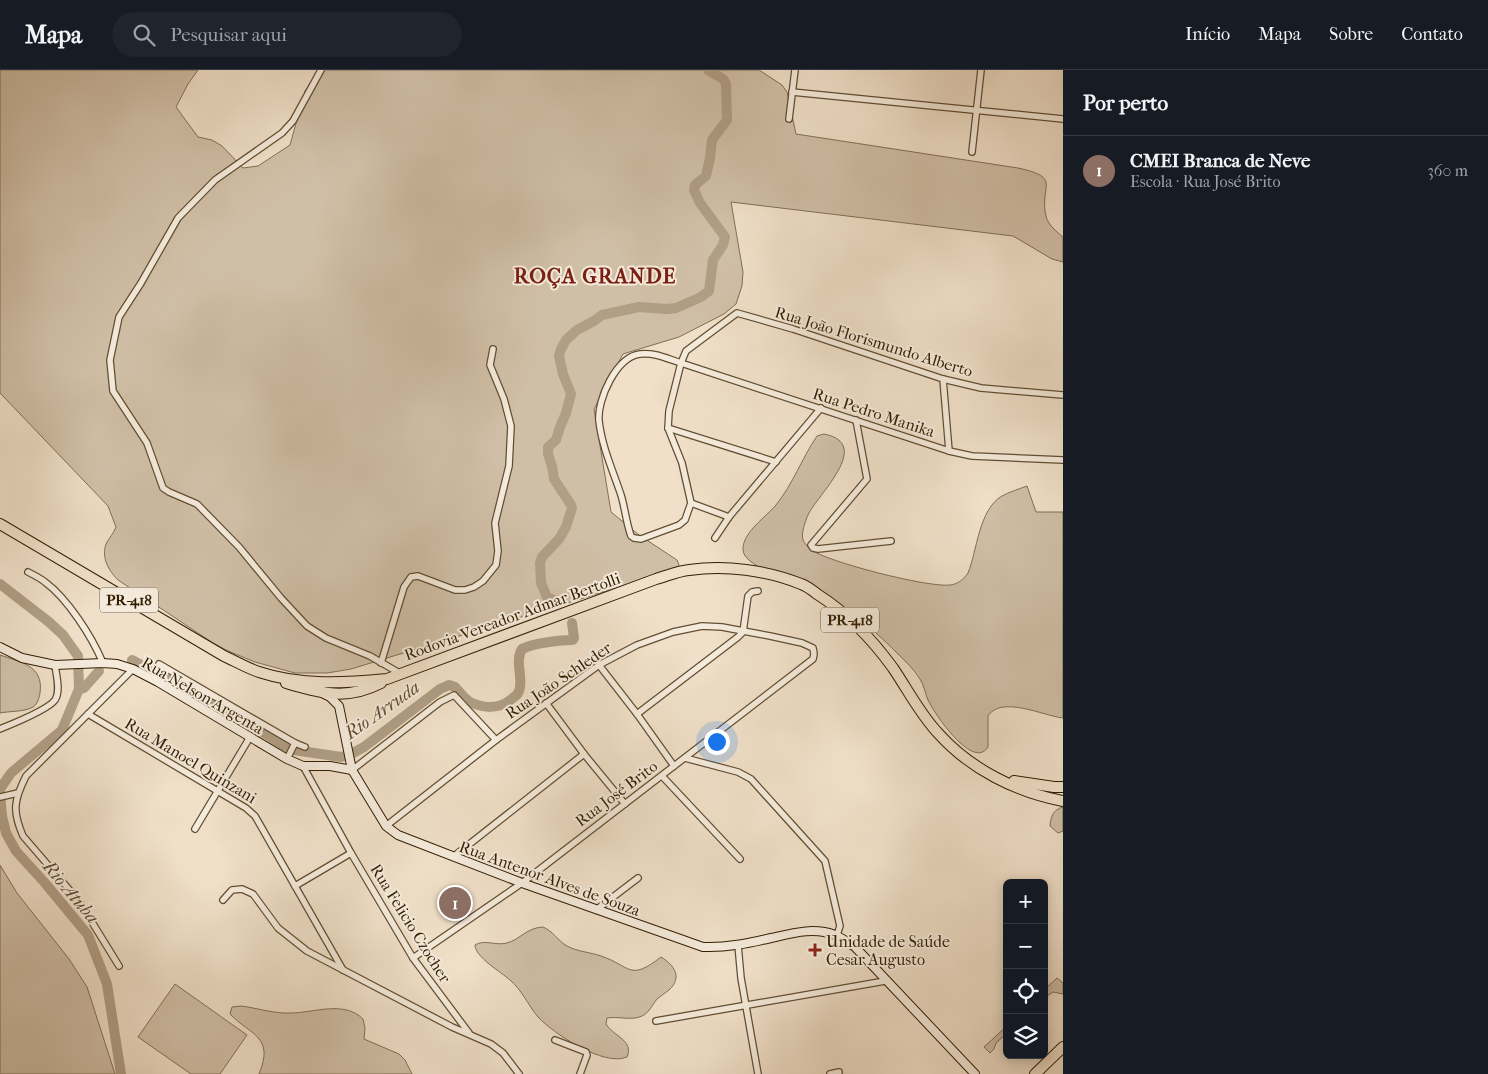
<!DOCTYPE html>
<html lang="pt">
<head>
<meta charset="utf-8">
<style>
	body { margin:0; font-family:"IM FELL French Canon",serif; background:#20242c; color:#f1f3f6 }
	.controls { position:absolute; right:15px; bottom:15px; display:grid; overflow:hidden; border-radius:8px; box-shadow:0 2px 12px #0003 }
	.controls button { width:45px; height:45px; display:grid; place-items:center; padding:0; border:0; border-bottom:1px solid #363941; background:#171b24; color:#f1f3f6; font:25px sans-serif }
	.you { position:absolute; left:716px; top:671px; width:18px; height:18px; margin:-12px; border:4px solid #fff; border-radius:50%; background:#1a73e8; box-shadow:0 0 0 8px #1a73e833 }
	.badge { display:grid; place-items:center; width:32px; height:32px; border-radius:50%; background:#c59692; color:#fff; font-size:16px; font-weight:700 }
	.pin { position:absolute; translate:-50% -50%; border:2px solid #fff; box-shadow:0 1px 5px #0006 }
	.list { margin:0; padding:0; list-style:none }
	h2 { display:flex; justify-content:space-between; align-items:center; height:65px; margin:0; padding:0 20px; font-size:21px }
	h2 small { font-size:16px; font-weight:400; color:#9ea1a6 }
	.list li { display:grid; grid-template-columns:32px 1fr auto; gap:15px; align-items:center; box-sizing:border-box; height:70px; padding:0 20px; border-top:1px solid #363941 }
	.list b { display:block; font-size:19px; white-space:nowrap }
	.list p { margin:0; font-size:16px; white-space:nowrap; color:#9ea1a6 }
	.list em { font-size:16px; font-style:normal; color:#9ea1a6 }
	.icon { flex:none; width:28px; height:28px; fill:none; stroke:currentColor; stroke-width:2; stroke-linecap:round; stroke-linejoin:round }
	.map { position:relative; flex:none; width:1063px; height:1004px; overflow:hidden }
	header { display:flex; align-items:center; gap:30px; box-sizing:border-box; height:70px; padding:0 25px; background:#171b24; border-bottom:1px solid #363941 }
	header strong { font-size:24px }
	nav { display:flex; gap:28px; margin-inline-start:auto; font-size:18px }
	.search { width:350px; height:45px; background:#20242c; display:flex; align-items:center; gap:12px; box-sizing:border-box; padding:0 18px; border-radius:28px; color:#9ea1a6; font-size:19px }
	main { display:flex }
	aside { flex:1; background:#171b24 }
	.map>svg:first-child { display:block }
	.green { fill:#d0bfa7; stroke:#826e54 }
	.lines { fill:none; stroke-linecap:round; stroke-linejoin:round }
	.river { stroke:#b09e85; stroke-width:10 }
	.street-casing { stroke:#624e32; stroke-width:8 }
	.secondary-casing { stroke:#331d00; stroke-width:10 }
	.highway-casing { stroke:#331d00; stroke-width:12 }
	.street { stroke:#f5ebdc; stroke-width:5.5 }
	.secondary { stroke:#f5ebdc; stroke-width:8 }
	.highway { stroke:#f0e0c9; stroke-width:10 }
	.poi-dot { fill:#8f2418; stroke:#f5ebdc; stroke-width:2 }
	.labels { text-anchor:middle; stroke-width:4; stroke-linejoin:round; paint-order:stroke }
	.shield { fill:#f5ebdc; stroke:#6d5b42; stroke-width:1 }
	.shield-label { font-size:15px; font-weight:bold; fill:#331d00 }
	.street-label { font-size:16px; fill:#331d00; stroke:#f5ebdc }
	.poi-label { font-size:16px; fill:#331d00; stroke:#f5ebdc; text-anchor:start }
	.water-label { font-size:18px; font-style:italic; fill:#5f4a2f; stroke:#f5ebdc }
	.district-label { font-size:21px; font-weight:bold; letter-spacing:1px; fill:#7a1f14; stroke:#f5ebdc }
</style>
</head>
<body>
<header>
<strong>Mapa</strong>
<div class="search"><svg class="icon" aria-label="search" viewBox="0 0 24 24"><circle cx="10" cy="10" r="6"/><path d="M15 15l6 6"/></svg>Pesquisar aqui</div>
<nav><a>Início</a><a>Mapa</a><a>Sobre</a><a>Contato</a></nav>
</header>
<main>
<div class="map">
<svg width="1063" height="1004" viewBox="0 0 1063 1004">
	<rect width="100%" height="100%" fill="#f0e0c9"/>
	<filter id="stains"><feTurbulence type="fractalNoise" baseFrequency=".004" numOctaves="4"/><feColorMatrix values="0 0 0 0 .2 0 0 0 0 .09 0 0 0 0 .02 0 0 0 .5 -.17"/></filter>
	<radialGradient id="worn" r=".72"><stop offset=".6" stop-color="#630" stop-opacity="0"/><stop offset="1" stop-color="#630" stop-opacity=".3"/></radialGradient>
	<g class="green">
		<path d="M0,0h198l-10,14 -12,23 22,30 14,3 10,6 21,22 15,-2 32,-21 15,-54 6,-9 11,-12h437l23,15 5,7 9,42 222,34c45,10 21,17 28,48 2,9 11,16 17,21v25l-11,-3 -39,-23 -282,-34 12,70 -1,14 -6,18 -12,10 -45,23 -56,17 -29,55 17,103 28,23 38,25 2,5 -2,4 -8,3 -318,97 -24,4h-32l-40,-11 -29,-12 -13,-7 -95,-63c-9,-9 -17,-22 -12,-36 3,-6 8,-11 10,-17l-8,-21 -108,-113z"/>
		<path d="M824,364c50,10 -7,61 -16,81 -3,7 -7,18 -5,25 1,3 5,7 7,9 16,13 120,39 140,36 8,-1 13,-5 18,-12 9,-22 11,-64 34,-77 7,-4 17,-7 25,-10l9,26h27v206c-19,-2 -62,-23 -75,-2v31c-15,24 -54,-34 -60,-47 -3,-7 -4,-15 -8,-21 -6,-10 -15,-18 -23,-26 -27,-27 -58,-54 -95,-68 -13,-6 -60,-19 -59,-36 0,-17 23,-32 33,-44 17,-21 26,-47 41,-69z"/>
		<path d="M0,585c20,7 44,10 40,38 -1,6 -3,13 -9,15 -9,4 -21,3 -31,5z"/>
		<path d="M1063,737v24l-5,2 -8,-7c1,-10 3,-16 13,-19z"/>
		<path d="M0,795l17,28 52,66 18,28 28,87h-115z"/>
		<path d="M543,857c10,4 15,14 24,19 11,6 23,6 34,10 30,10 28,26 60,1 13,8 22,20 8,33 -4,3 -8,6 -12,9 -5,6 -8,14 -15,17 -10,5 -24,0 -35,2l-1,6c8,13 28,16 21,33 -23,10 -73,-23 -89,-40 -10,-12 -16,-27 -28,-37 -9,-8 -35,-23 -35,-35 9,-6 21,1 32,-2 14,-4 19,-15 36,-16z"/>
		<path d="M1057,908l6,5v11l-10,-2 -9,6v-8z"/>
		<path d="M175,914l72,51 -27,39h-29l-53,-37z"/>
		<path d="M241,936c16,2 34,8 50,7 22,0 53,-13 72,6l2,9 -1,11 35,15 6,6 7,14h-153c16,-38 -9,-39 -29,-60l2,-7z"/>
		<path d="M1007,956v7l-11,10 -2,6 -4,4 -6,-6z"/>
	</g>
	<g class="lines">
		<g class="river">
			<path d="M0,514l49,38 14,13 15,21 1,33 -17,41 -51,43 -11,16"/>
			<path d="M556,531l-9,-4 -6,-14 -1,-20 2,-6 17,-18 7,-12 6,-19 -1,-3 -17,-26 -2,-13 -4,-12v-7l8,-7 4,-13 6,-14 5,-19 -8,-20 -4,-18 2,-7 5,-9 11,-10 17,-9 8,-6 37,-8 28,2 9,-1 25,-11 8,-6 4,-31 10,-15 2,-8 -25,-34 -6,-13 1,-5 11,-9 4,-18 2,-18 15,-20 -1,-36 -3,-5 -15,-9"/>
			<path d="M132,590l134,74 18,12 10,4 47,7 8,-2 15,-8 76,-58 9,-4 6,2c5,5 10,13 17,16 12,5 26,6 37,-2 6,-5 10,-6 11,-14 2,-13 -5,-27 2,-38 11,-6 40,-9 51,-9l1,-2 -2,-15"/>
			<path d="M79,619l5,-1 15,-17"/>
			<path d="M0,723l2,23 4,17 10,18 29,32 43,52 19,49 14,90"/>
		</g>
		<g class="street-casing">
			<g id="street">
				<path d="M321,0l-28,51 -11,12 -67,47 -37,38 -37,65 -22,34 -9,43 3,31 34,52 16,45 6,4 28,12 42,43 42,51 26,28 19,12 44,18 31,18"/>
				<path d="M792,22l271,27"/>
				<path d="M789,49l6,-49"/>
				<path d="M972,82l9,-82"/>
				<path d="M943,309l6,72"/>
				<path d="M856,350l11,59 -56,66 2,3 5,1 73,-8"/>
				<path d="M668,358l108,34"/>
				<path d="M691,433l-9,-40 -14,-35 1,-17 12,-48 268,88 23,5 91,4"/>
				<path d="M729,447l-38,-14 -6,17 -6,5 -38,14 -7,-1 -3,-2c-5,-14 -6,-28 -10,-41 -8,-24 -19,-48 -22,-74 -2,-21 17,-64 41,-67 14,-2 28,5 41,9l5,-12 51,-38 56,16 150,50 38,9 82,7"/>
				<path d="M715,468l14,-21 92,-109"/>
				<path d="M28,502c6,3 12,6 17,10 23,17 47,55 58,81"/>
				<path d="M381,593l23,-76 7,-10 7,-1 37,14h10l9,-3 9,-6 13,-16 2,-14 -3,-28 14,-57 2,-40 -7,-27 -14,-34 3,-16"/>
				<path d="M159,594l136,79"/>
				<path d="M599,595l38,49 37,52"/>
				<path d="M546,633l38,51 41,50"/>
				<path d="M88,644l158,94 9,8 88,154"/>
				<path d="M637,644l101,-77 5,-5 5,-36 4,-4 6,-1"/>
				<path d="M0,659c12,-5 48,-19 55,-29 6,-9 1,-26 0,-35"/>
				<path d="M685,688l53,14 13,7 74,82 15,65 -3,9"/>
				<path d="M287,689l8,-16 10,4"/>
				<path d="M303,696l48,87 62,105 56,75"/>
				<path d="M352,700l88,-68 14,-7 42,45"/>
				<path d="M662,706l78,83"/>
				<path d="M0,727l18,-4"/>
				<path d="M386,756l110,-86 103,-75 38,-20 36,-13 29,-6 20,1 48,9 32,7 11,5 1,6 -1,5 -291,224 -109,75"/>
				<path d="M195,759l55,-92"/>
				<path d="M453,787l131,-103"/>
				<path d="M295,816l56,-33"/>
				<path d="M223,830l9,-10 10,-1 11,5 25,34 29,23 145,76 39,17 12,9 16,21"/>
				<path d="M596,840l42,-32"/>
				<path d="M738,875l3,33 17,96"/>
				<path d="M119,896l-40,-65 -56,-65c-11,-25 -9,-36 3,-60l107,-107"/>
				<path d="M656,951l229,-40"/>
				<path d="M555,970l31,12 1,3 -7,19"/>
				<path d="M830,1004l9,-2"/>
			</g>
		</g>
		<g class="secondary-casing">
			<g id="secondary">
				<path d="M0,577l22,11 33,7 48,-2 14,1 16,5 25,13 129,77 16,7h27l22,4"/>
				<path d="M324,624l6,3 9,9 13,64 34,56 12,9 124,48 181,64c23,1 46,-4 68,-9 22,-5 43,-11 64,-3 7,3 14,8 20,12l120,127"/>
			</g>
		</g>
		<g class="highway-casing">
			<g id="highway">
				<path d="M0,454l224,132c11,5 23,12 35,16 42,14 86,11 128,7l269,-100c11,-3 22,-8 33,-9 37,-5 77,0 112,14 6,2 11,6 16,10 30,19 55,45 76,74 15,22 27,46 45,65 32,36 78,59 125,68"/>
				<path d="M286,613c35,10 60,18 95,0"/>
				<path d="M1014,711l40,6h9"/>
				<path d="M1035,1004l28,-27"/>
			</g>
		</g>
		<use href="#street" class="street"/>
		<use href="#secondary" class="secondary"/>
		<use href="#highway" class="highway"/>
	</g>
	<path class="poi-dot" d="M812.5 872.5h5v5h5v5h-5v5h-5v-5h-5v-5h5z"/>
	<g class="labels">
		<g class="shield">
			<rect x="100" y="517.5" width="58" height="25" rx="4"/>
			<rect x="821" y="537.5" width="58" height="25" rx="4"/>
		</g>
		<g class="shield-label">
			<text x="129" y="535">PR-418</text>
			<text x="850" y="555">PR-418</text>
		</g>
		<g class="street-label">
			<text transform="translate(874 271) rotate(17)" y="6">Rua João Florismundo Alberto</text>
			<text transform="translate(874 342) rotate(18)" y="6">Rua Pedro Manika</text>
			<text transform="translate(512 546) rotate(-20)" y="6">Rodovia Vereador Admar Bertolli</text>
			<text transform="translate(558 610) rotate(-34)" y="6">Rua João Schleder</text>
			<text transform="translate(203 625) rotate(30)" y="6">Rua Nelson Argenta</text>
			<text transform="translate(191 690) rotate(31)" y="6">Rua Manoel Quinzani</text>
			<text transform="translate(616 723) rotate(-37)" y="6">Rua José Brito</text>
			<text transform="translate(550 808) rotate(20)" y="6">Rua Antenor Alves de Souza</text>
			<text transform="translate(411 853) rotate(58)" y="6">Rua Felicio Czocher</text>
		</g>
		<g class="poi-label">
			<text x="826" y="877">Unidade de Saúde<tspan x="826" dy="18">Cesar Augusto</tspan></text>
		</g>
		<g class="water-label">
			<text transform="translate(382 640) rotate(-35)" y="6">Rio Arruda</text>
			<text transform="translate(71 822) rotate(50)" y="6">Rio Atuba</text>
		</g>
		<g class="district-label">
			<text x="595" y="213">ROÇA GRANDE</text>
		</g>
	</g>
	<rect width="100%" height="100%" filter="url(#stains)"/>
	<rect width="100%" height="100%" fill="url(#worn)"/>
</svg>
<div class="controls">
<button>+</button>
<button>−</button>
<button><svg class="icon" aria-label="locate" viewBox="0 0 24 24"><circle cx="12" cy="12" r="6"/><path d="M12 2v4M12 18v4M2 12h4M18 12h4"/></svg></button>
<button><svg class="icon" aria-label="layers" viewBox="0 0 24 24"><path d="M12 4l9 5-9 5-9-5zM3 14l9 5 9-5"/></svg></button>
</div>
<div class="you"></div>
<div class="pin badge" style="left:455px;top:833px;background:#8d6e63">1</div>
</div>
<aside>
<h2>Por perto<small></small></h2>
<ul class="list">
<li><span class="badge" style="background:#8d6e63">1</span><div><b>CMEI Branca de Neve</b><p>Escola · Rua José Brito</p></div><em>360 m</em></li>
</ul>
</aside>
</main>
</body>
</html>
